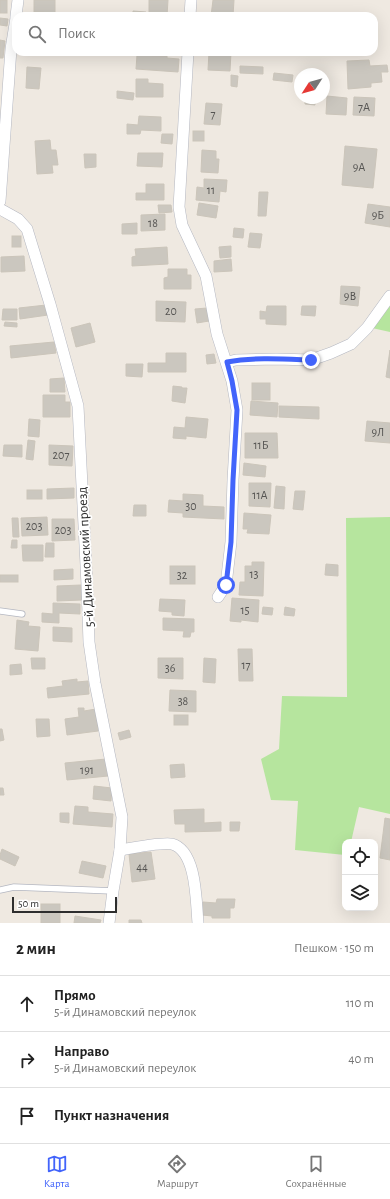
<!DOCTYPE html>
<html lang="ru">
<head>
<meta charset="utf-8">
<style>
	body { margin:0; font-family:"Alegreya Sans",sans-serif; background:#f6f6f6; color:#222 }
	.controls { position:absolute; right:12px; bottom:12px; display:grid; overflow:hidden; border-radius:8px; box-shadow:0 4px 16px #0002 }
	.controls button { width:36px; height:36px; display:grid; place-items:center; padding:0; border:0; border-bottom:1px solid #e0e0e0; background:#fff; color:#222; font:20px sans-serif }
	.compass { position:absolute; left:294px; top:68px; width:36px; height:36px; border-radius:50%; background:#fff; box-shadow:0 4px 16px #0002; rotate:234deg }
	.scale { position:absolute; left:12px; bottom:10px; width:105px; box-sizing:border-box; padding-left:4px; border:2px solid #2e2e2e; border-top:0; font-size:11px; line-height:14px; white-space:nowrap; color:#2e2e2e; -webkit-text-stroke:3px #fff; paint-order:stroke }
	.stop { position:absolute; width:12px; height:12px; margin:-9px; border:3px solid #4264fb; border-radius:50%; background:#fff }
	.stop.end { background:#4264fb; border-color:#fff; box-shadow:0 1px 4px #0008 }
	.list { margin:0; padding:0; list-style:none }
	h2 { display:flex; justify-content:space-between; align-items:center; height:52px; margin:0; padding:0 16px; font-size:17px }
	h2 small { font-size:13px; font-weight:400; color:#767676 }
	.list li { display:grid; grid-template-columns:26px 1fr auto; gap:12px; align-items:center; box-sizing:border-box; height:56px; padding:0 16px; border-top:1px solid #e0e0e0 }
	.list b { display:block; font-size:15px; white-space:nowrap }
	.list p { margin:0; font-size:13px; white-space:nowrap; color:#767676 }
	.list em { font-size:13px; font-style:normal; color:#767676 }
	.icon { flex:none; width:22px; height:22px; fill:none; stroke:currentColor; stroke-width:2; stroke-linecap:round; stroke-linejoin:round }
	.map { position:relative; flex:none; width:390px; height:923px; overflow:hidden }
	.search { position:absolute; background:#fff; box-shadow:0 4px 16px #0002; left:12px; right:12px; top:12px; height:44px; display:flex; align-items:center; gap:10px; box-sizing:border-box; padding:0 14px; border-radius:12px; color:#767676; font-size:15px }
	.sheet { height:220px; background:#fff }
	nav { display:flex; justify-content:space-around; align-items:center; box-sizing:border-box; height:56px; border-top:1px solid #e0e0e0; background:#fff; font-size:11px; color:#767676 }
	nav a { display:grid; justify-items:center; gap:2px }
	nav .on { color:#4264fb }
	.map>svg:first-child { display:block }
	.green { fill:#b6e59e }
	.building { fill:#cbc7bf; stroke:#cbc5ba }
	.lines { fill:none; stroke-linecap:round; stroke-linejoin:round }
	.service-casing { stroke:#b4b7c1; stroke-width:7 }
	.minor-casing { stroke:#b4b7c1; stroke-width:12 }
	.service { stroke:#fff; stroke-width:5.5 }
	.minor { stroke:#fff; stroke-width:11 }
	.route { stroke:#4264fb; stroke-width:5 }
	.labels { text-anchor:middle; stroke-width:3.5; stroke-linejoin:round; paint-order:stroke }
	.number-label { font-size:12px; fill:#555452 }
	.street-label { font-size:14px; fill:#2e2e2e; stroke:#fff }
</style>
</head>
<body>
<div class="map">
<svg width="390" height="923" viewBox="0 0 390 923">
	<rect width="100%" height="100%" fill="#efe9e1"/>
	<g class="green">
		<path d="M390,304v28l-18,-4z"/>
		<path d="M390,517v297l-31,-7 -8,35h-6v13l-50,-5 3,-49 -27,-1 -10,-41 18,-10 3,-53 65,1 -1,-179z"/>
	</g>
	<g class="building">
		<rect x="0" y="0" width="7" height="13"/>
		<path d="M34,0h21v13l-21,-1z"/>
		<path d="M149,0h19l-1,16h-18z"/>
		<path d="M213,0h21l-1,16h-22z"/>
		<path d="M133,11l13,1v4h-13z"/>
		<path d="M0,18l8,1 -1,7 -7,-1z"/>
		<path d="M0,40l5,1 -2,17h-3z"/>
		<path d="M142,52h22v3l-22,-1z"/>
		<path d="M209,52h22l-1,19 -22,-1z"/>
		<path d="M137,55l30,1v2l12,1 -1,13 -42,-3z"/>
		<path d="M369,60l1,6 17,-1 1,7h-7l1,10 -11,1v4l-23,2 -1,-28z"/>
		<path d="M240,66l23,1v7l-23,-1z"/>
		<path d="M27,67l14,1 -2,21 -13,-1z"/>
		<path d="M274,73l19,2 -1,7 -19,-2z"/>
		<path d="M231,75l7,1 -1,11 -6,-1z"/>
		<path d="M136,79h12v4l15,1v13h-27z"/>
		<path d="M117,91l17,2 -1,7 -16,-2z"/>
		<path d="M327,96l20,2 -1,17 -20,-1z"/>
		<path d="M354,97l21,1 -1,18 -21,-1z"/>
		<path d="M305,98h10v7l-10,-1z"/>
		<path d="M206,103l16,1 -2,21 -16,-1z"/>
		<path d="M139,116l22,1v14l-20,-1 -1,4h-13v-10l11,1z"/>
		<rect x="193" y="131" width="11" height="10"/>
		<path d="M162,134h11l-1,10 -11,-1z"/>
		<path d="M50,140l1,10h5l2,15h-6l1,8 -16,1 -2,-33z"/>
		<path d="M345,146l32,3 -4,39 -31,-3z"/>
		<path d="M202,150l14,1v8h3l-1,14 -17,-1z"/>
		<path d="M138,153h25l-1,14 -25,-1z"/>
		<path d="M84,154h12v13l-11,1z"/>
		<path d="M204,179l23,1 -1,12 -6,-1 -1,11 -23,-2 1,-13 7,1z"/>
		<path d="M146,184h18v16h-28v-7h10z"/>
		<path d="M259,192h9l-2,24h-8z"/>
		<path d="M199,203l19,3 -2,12 -19,-3z"/>
		<path d="M368,204l22,3v20l-25,-4z"/>
		<path d="M158,205h13l1,7 -13,1z"/>
		<path d="M165,214v16l-24,1v-16z"/>
		<path d="M137,223v11h-15v-10z"/>
		<path d="M234,228l10,1 -1,9 -10,-1z"/>
		<path d="M250,233l12,1 -2,14 -12,-1z"/>
		<rect x="12" y="236" width="9" height="11"/>
		<path d="M231,246v11l-11,1 -1,-11z"/>
		<path d="M167,247l1,17 -36,2v-9l4,-1 -1,-7z"/>
		<path d="M24,256l1,15 -24,1v-15z"/>
		<path d="M231,259l1,12 -18,1v-11z"/>
		<path d="M168,269h19v6h4v14h-27v-11l4,-1z"/>
		<path d="M341,286l19,1 -2,19 -18,-2z"/>
		<path d="M156,301l30,1 -1,20 -29,-1z"/>
		<path d="M46,305l2,10 -28,4 -1,-11z"/>
		<path d="M267,306h19v19l-20,-1v-5h-6v-8l6,1z"/>
		<path d="M302,306h14l-1,10 -14,-1z"/>
		<path d="M207,308l2,13 -12,2 -2,-14z"/>
		<path d="M3,309h14v11h-15z"/>
		<path d="M5,322l12,1v4l-13,-1z"/>
		<path d="M90,323l5,19 -19,5 -5,-19z"/>
		<path d="M54,342l2,11 -45,5 -1,-12z"/>
		<path d="M390,350v28l-4,-1z"/>
		<path d="M166,353h20v19h-38v-9h18z"/>
		<path d="M214,354l2,9 -9,1 -1,-9z"/>
		<path d="M126,364h17l-1,13 -16,-1z"/>
		<path d="M64,378l1,14h-15v-13z"/>
		<rect x="252" y="383" width="18" height="17"/>
		<path d="M173,386l9,1v1h5l-2,15 -13,-2z"/>
		<path d="M43,395h22v7h5v15h-27z"/>
		<path d="M251,401l27,2 -1,14 -27,-2z"/>
		<path d="M279,406l40,1v12l-40,-2z"/>
		<path d="M186,417l22,2 -2,19 -20,-2v3l-13,-1 1,-11 11,1z"/>
		<path d="M29,419l11,1 -1,17 -11,-1z"/>
		<path d="M367,421l23,2v20l-25,-2z"/>
		<path d="M245,433h32l1,25h-33z"/>
		<path d="M28,440l7,1 -2,19 -7,-1z"/>
		<path d="M4,445h18v12l-19,-1z"/>
		<path d="M49,445l24,1 -1,20 -23,-1z"/>
		<path d="M244,463l22,3 -1,11 -22,-2z"/>
		<path d="M249,483h22l-1,24 -21,-1z"/>
		<path d="M276,486l9,1 -1,22 -10,-1z"/>
		<path d="M74,488v10l-27,1v-10z"/>
		<rect x="27" y="490" width="15" height="9"/>
		<path d="M295,491h10l-2,19 -10,-1z"/>
		<path d="M183,494l20,1v11l21,1v12l-41,-2v-4l-15,-1 1,-12 14,1z"/>
		<path d="M134,505h12v11h-13z"/>
		<path d="M244,513l27,2 -2,19 -22,-1 1,-4h-5z"/>
		<path d="M47,517l1,18 -26,1 -1,-18z"/>
		<path d="M12,518h6l1,19h-6z"/>
		<path d="M52,519h22l1,21 -23,1z"/>
		<path d="M12,540h5v8h-6z"/>
		<path d="M46,543h8v14h-9z"/>
		<path d="M22,545h21v16h-20z"/>
		<path d="M252,562h12l-1,34 -24,-1 1,-13h5v-16h7z"/>
		<path d="M326,564l12,1v11l-13,-1z"/>
		<rect x="170" y="566" width="25" height="18"/>
		<path d="M73,569v10l-19,1v-10z"/>
		<rect x="0" y="575" width="18" height="7"/>
		<path d="M81,585l1,15 -25,1v-15z"/>
		<path d="M232,598l27,2 -1,22 -17,-2v2l-11,-1z"/>
		<path d="M160,599l25,1 -1,16 -12,-1v-3l-13,-1z"/>
		<path d="M53,603l27,1v10l-21,-1v10l-17,-1v-9l11,1z"/>
		<path d="M263,607l10,1 -1,7 -10,-1z"/>
		<path d="M285,607l10,2 -1,7 -10,-1z"/>
		<path d="M163,618l31,1v13h-3l-1,5h-7l1,-6 -21,-1z"/>
		<path d="M17,620l12,2 -1,4 12,1 -2,24 -23,-2z"/>
		<path d="M53,627l19,1v14l-19,-1z"/>
		<path d="M238,649h14l1,32h-14z"/>
		<path d="M31,658h14v11h-13z"/>
		<path d="M158,658h25v21l-25,-1z"/>
		<path d="M204,658l12,1 -1,24 -12,-1z"/>
		<path d="M21,664l1,10 -12,1v-10z"/>
		<path d="M77,679v3l11,-1 1,13 -41,4 -1,-10 16,-2 -1,-5z"/>
		<path d="M170,690l26,1v21l-27,-1z"/>
		<path d="M78,708h6v3l12,-2 2,22 -31,4 -2,-16 14,-2z"/>
		<rect x="174" y="715" width="14" height="10"/>
		<path d="M36,719h13l1,17 -13,1z"/>
		<path d="M0,729h2l2,11 -4,1z"/>
		<path d="M129,730l2,7 -11,3 -2,-7z"/>
		<path d="M106,759l2,17 -41,4 -2,-17z"/>
		<path d="M184,764l1,13 -14,1 -1,-13z"/>
		<path d="M94,786l18,2 -1,13 -18,-2z"/>
		<path d="M0,788h3l1,7h-4z"/>
		<path d="M75,806l13,1v5l25,2 -1,13 -39,-3z"/>
		<path d="M204,809v14l17,-1v9l-36,1v-8h-10l-1,-14z"/>
		<path d="M60,813h9v10l-9,-1z"/>
		<path d="M385,818l5,1v41l-10,-2z"/>
		<path d="M230,822h10l-1,9h-9z"/>
		<path d="M2,849l17,8 -4,9 -15,-7v-4z"/>
		<path d="M151,852l4,27 -23,3 -3,-28z"/>
		<path d="M82,861l24,5 -3,12 -24,-5z"/>
		<path d="M217,899h18l-1,9h-4v10h-18v-2l-10,-1 1,-13 13,1z"/>
		<rect x="41" y="904" width="19" height="19"/>
		<path d="M75,916l26,4 -1,3h-26z"/>
		<path d="M129,920h12l1,3h-13z"/>
	</g>
	<g class="lines">
		<g class="service-casing">
			<g id="service">
				<path d="M0,611l22,3"/>
				<path d="M0,890l14,-3 99,4"/>
			</g>
		</g>
		<g class="minor-casing">
			<g id="minor">
				<path d="M16,16l2,-16"/>
				<path d="M190,16l1,-16"/>
				<path d="M188,52l-9,155 3,18 24,51 11,58 15,47 5,29 -4,70 -2,62 -5,43 -8,12"/>
				<path d="M0,201l11,-152 5,-31"/>
				<path d="M0,209l18,10 9,10 23,75 28,102 9,179 2,57 6,41 27,134 -2,33 -7,41 -4,32"/>
				<path d="M227,362l9,-2 40,-1 35,1 20,-7 20,-9 16,-16 23,-32"/>
				<path d="M120,850c11,-2 43,-8 52,-6 25,7 24,58 26,79"/>
			</g>
		</g>
		<use href="#service" class="service"/>
		<use href="#minor" class="minor"/>
	</g>
	<g class="lines">
		<path class="route" d="M226,585l5,-43 2,-62 4,-70 -5,-29 -5,-19c27,-5 57,-3 84,-2"/>
	</g>
	<g class="labels">
		<g class="number-label">
			<text x="364" y="111">7А</text>
			<text x="213" y="118">7</text>
			<text x="359" y="171">9А</text>
			<text x="211" y="194">11</text>
			<text x="378" y="219">9Б</text>
			<text x="153" y="227">18</text>
			<text x="350" y="300">9В</text>
			<text x="171" y="315">20</text>
			<text x="378" y="436">9Л</text>
			<text x="261" y="449">11Б</text>
			<text x="61" y="459">207</text>
			<text x="260" y="499">11А</text>
			<text x="191" y="510">30</text>
			<text x="34" y="530">203</text>
			<text x="63" y="534">203</text>
			<text x="254" y="578">13</text>
			<text x="182" y="579">32</text>
			<text x="245" y="614">15</text>
			<text x="246" y="669">17</text>
			<text x="170" y="672">36</text>
			<text x="183" y="705">38</text>
			<text x="87" y="774">191</text>
			<text x="142" y="871">44</text>
		</g>
		<g class="street-label">
			<text transform="translate(85 557) rotate(-93)" y="5">5-й Динамовский проезд</text>
		</g>
	</g>
</svg>
<div class="controls">
<button><svg class="icon" aria-label="locate" viewBox="0 0 24 24"><circle cx="12" cy="12" r="6"/><path d="M12 2v4M12 18v4M2 12h4M18 12h4"/></svg></button>
<button><svg class="icon" aria-label="layers" viewBox="0 0 24 24"><path d="M12 4l9 5-9 5-9-5zM3 14l9 5 9-5"/></svg></button>
</div>
<svg class="compass" viewBox="-18 -18 36 36"><path d="M0-13l5 13h-10z" fill="#e53935"/><path d="M0 13l5-13h-10z" fill="#767676"/></svg>
<div class="scale">50 m</div>
<div class="stop" style="left:226px;top:585px"></div>
<div class="stop end" style="left:311px;top:360px"></div>
<div class="search"><svg class="icon" aria-label="search" viewBox="0 0 24 24"><circle cx="10" cy="10" r="6"/><path d="M15 15l6 6"/></svg>Поиск</div>
</div>
<section class="sheet">
<h2>2 мин<small>Пешком · 150 m</small></h2>
<ul class="list">
<li><svg class="icon" aria-label="ahead" viewBox="0 0 24 24"><path d="M12 20V5M6 11l6-6 6 6"/></svg><div><b>Прямо</b><p>5-й Динамовский переулок</p></div><em>110 m</em></li>
<li><svg class="icon" aria-label="right" viewBox="0 0 24 24"><path d="M7 20v-9h11M14 6l5 5-5 5"/></svg><div><b>Направо</b><p>5-й Динамовский переулок</p></div><em>40 m</em></li>
<li><svg class="icon" aria-label="arrive" viewBox="0 0 24 24"><path d="M6 21V4h12l-3 4 3 4H6"/></svg><div><b>Пункт назначения</b></div></li>
</ul>
</section>
<nav>
<a class="on"><svg class="icon" aria-label="map" viewBox="0 0 24 24"><path d="M3 6l6-2 6 2 6-2v14l-6 2-6-2-6 2zM9 4v14M15 6v14"/></svg>Карта</a>
<a><svg class="icon" aria-label="directions" viewBox="0 0 24 24"><path d="M12 3l9 9-9 9-9-9zM9 14v-3h6M13 9l2 2-2 2"/></svg>Маршрут</a>
<a><svg class="icon" aria-label="saved" viewBox="0 0 24 24"><path d="M7 4h10v16l-5-4-5 4z"/></svg>Сохранённые</a>
</nav>
</body>
</html>
